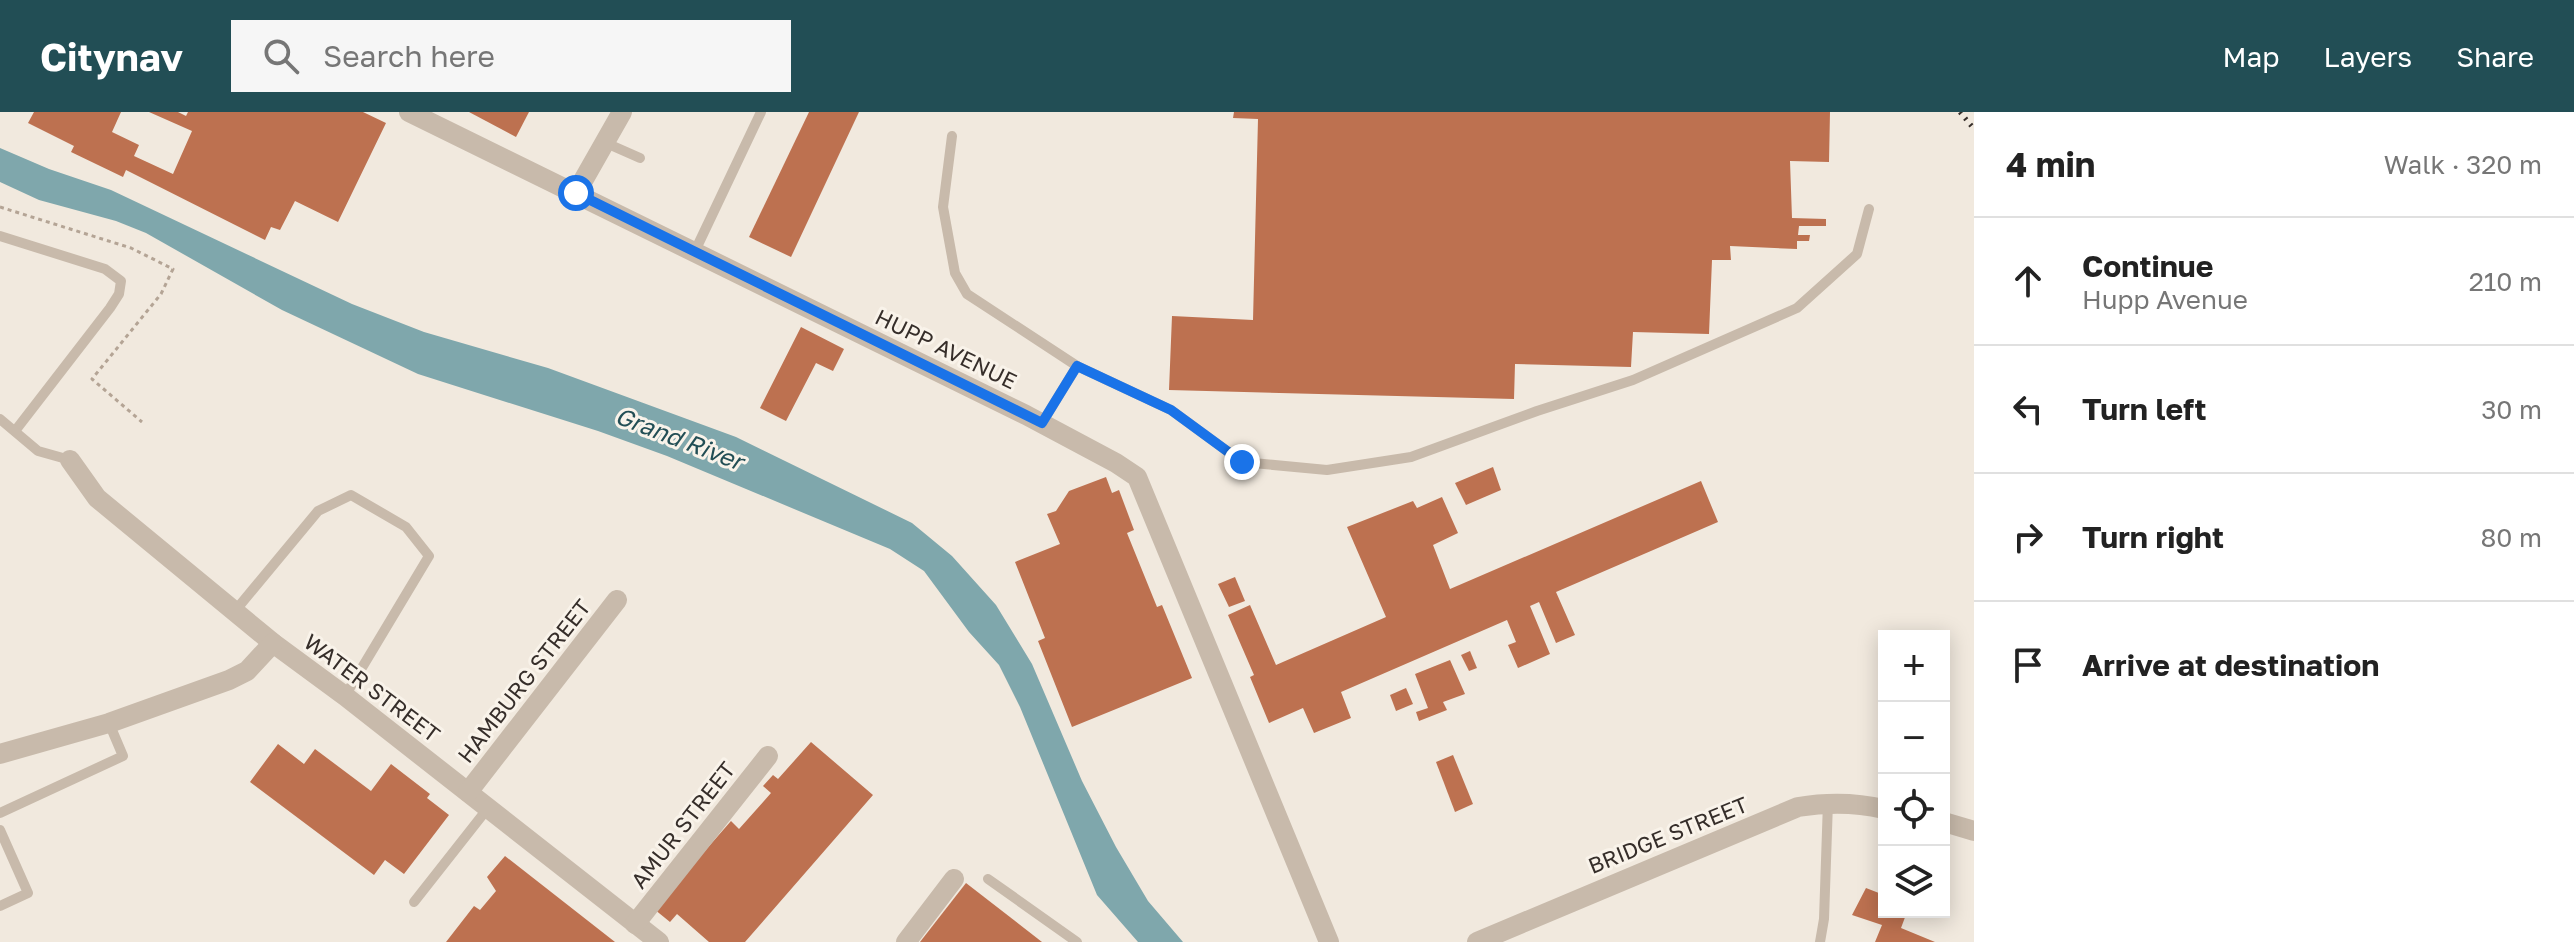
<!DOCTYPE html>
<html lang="en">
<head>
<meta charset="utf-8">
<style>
	body { margin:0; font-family:"Golos Text",sans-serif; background:#f6f6f6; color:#222 }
	.controls { position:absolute; right:24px; bottom:24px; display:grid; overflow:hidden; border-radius:0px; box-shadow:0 4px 20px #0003 }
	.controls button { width:72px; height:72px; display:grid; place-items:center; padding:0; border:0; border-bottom:2px solid #e0e0e0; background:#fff; color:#222; font:40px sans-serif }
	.stop { position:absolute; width:24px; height:24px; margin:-18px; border:6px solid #1a73e8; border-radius:50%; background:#fff }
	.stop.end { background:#1a73e8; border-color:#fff; box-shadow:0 2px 8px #0008 }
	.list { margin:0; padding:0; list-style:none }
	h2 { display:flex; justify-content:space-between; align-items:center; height:104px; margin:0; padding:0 32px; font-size:34px }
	h2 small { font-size:26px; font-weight:400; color:#767676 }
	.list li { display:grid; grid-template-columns:52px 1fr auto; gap:24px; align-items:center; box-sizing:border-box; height:128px; padding:0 32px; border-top:2px solid #e0e0e0 }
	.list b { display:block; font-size:30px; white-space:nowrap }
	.list p { margin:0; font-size:26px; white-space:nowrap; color:#767676 }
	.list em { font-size:26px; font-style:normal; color:#767676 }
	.icon { flex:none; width:44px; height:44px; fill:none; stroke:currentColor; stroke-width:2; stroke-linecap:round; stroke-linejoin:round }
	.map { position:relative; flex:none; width:1974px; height:830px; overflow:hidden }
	header { display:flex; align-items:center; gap:48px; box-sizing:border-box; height:112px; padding:0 40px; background:#224e55; color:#fff }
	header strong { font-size:38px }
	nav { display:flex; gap:44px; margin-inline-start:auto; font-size:28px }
	.search { width:560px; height:72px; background:#f6f6f6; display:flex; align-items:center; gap:20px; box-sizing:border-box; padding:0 28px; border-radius:0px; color:#767676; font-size:30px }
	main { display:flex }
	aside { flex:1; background:#fff }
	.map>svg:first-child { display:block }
	.water { fill:#7fa7ac }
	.building { fill:#bd7150 }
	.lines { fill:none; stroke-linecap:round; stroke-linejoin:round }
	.path { stroke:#b4a495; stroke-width:3; stroke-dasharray:4 4; stroke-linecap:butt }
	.lane { stroke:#c8baab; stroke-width:10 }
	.street { stroke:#c8baab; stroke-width:20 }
	.rail { stroke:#362e2a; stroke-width:5; stroke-dasharray:2 6; stroke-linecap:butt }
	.route { stroke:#1a73e8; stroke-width:10 }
	.labels { text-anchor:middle; stroke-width:6; stroke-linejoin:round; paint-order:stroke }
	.street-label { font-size:22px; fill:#362e2a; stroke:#f9f3ea }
	.water-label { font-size:24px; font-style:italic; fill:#224e55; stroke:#f9f3ea }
</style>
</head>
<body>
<header>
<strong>Citynav</strong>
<div class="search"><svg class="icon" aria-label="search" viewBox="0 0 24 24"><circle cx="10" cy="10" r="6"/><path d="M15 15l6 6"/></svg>Search here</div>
<nav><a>Map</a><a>Layers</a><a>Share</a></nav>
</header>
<main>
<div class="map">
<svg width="1974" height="830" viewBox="0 0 1974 830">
	<rect width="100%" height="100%" fill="#f1e9de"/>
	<path class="water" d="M0,36l49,21 62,21 241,114 72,28 124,36 188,69 176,86 40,33 44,49 36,59 50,117 34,66 32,54 35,41h-45l-41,-47 -77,-188 -21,-42 -30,-33 -45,-61 -34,-22 -223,-93 -69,-25 -180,-57 -136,-64 -136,-77 -30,-12 -77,-21 -39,-18z"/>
	<g class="building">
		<path d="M34,0h87l-9,20 27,13 -5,11 39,18 19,-43 -43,-19h29l8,4 2,-4h175l23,11 -48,99 -43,-21 -15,29 -9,-3 -6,13 -139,-70 -3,7 -52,-25 3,-6 -46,-23z"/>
		<path d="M469,0h60l-13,25z"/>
		<path d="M809,0h50l-68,145 -42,-20z"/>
		<path d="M1234,0h596l-1,50 -39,-1 2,57 34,1v7h-27l-1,9h12l-1,6h-12v8l-67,-3 1,14h-19l-3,74 -76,-2 -2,35 -116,-3 -1,35 -345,-9 3,-74 81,4 5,-201 -25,-1z"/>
		<path d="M801,215l43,22 -11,22 -17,-8 -30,58 -26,-13z"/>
		<path d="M1493,355l8,23 -35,15 -11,-22z"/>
		<path d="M1106,365l6,16 7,-3 15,40 -7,3 30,74 5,-2 30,73 -120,49 -34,-86 7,-3 -30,-76 45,-18 -13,-30 9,-3 13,-20z"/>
		<path d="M1701,369l17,41 -162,70 19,43 -19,8 -17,-41 -9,4 20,48 -32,14 -10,-23 8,-3 -9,-22 -166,72 10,26 -37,15 -11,-25 -34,15 -19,-46 4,-2 -26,-60 22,-10 26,60 110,-48 -39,-90 66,-26 4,7 25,-11 16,36 -25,12 17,44z"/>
		<path d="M1235,465l10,24 -16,6 -11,-23z"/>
		<path d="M1470,539l7,17 -8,3 -8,-16z"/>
		<path d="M1450,548l15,34 -22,8 4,8 -28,11 -3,-9 12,-4 -13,-34z"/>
		<path d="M1406,576l7,16 -17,7 -6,-16z"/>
		<path d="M811,630l62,53 -128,147h-36l-32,-28 -7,8 -16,-13 77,-88 8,8 32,-36 -8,-7 10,-11 5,4z"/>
		<path d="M278,632l26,20 11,-15 56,42 20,-27 39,30 -3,4 22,17 -45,59 -19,-14 -11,15 -124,-93z"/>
		<path d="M1453,643l20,49 -18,8 -19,-50z"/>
		<path d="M505,744l110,86h-169l28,-36 6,4 16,-19 -9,-14z"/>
		<path d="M966,771l76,59h-122z"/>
		<path d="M1866,776l18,7v17h23l-6,16 34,14h-60l7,-17 -30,-10z"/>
	</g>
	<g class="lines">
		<path class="path" d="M0,95l131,41 42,21 -12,25 -69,85 50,43"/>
		<g class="lane">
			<path d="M952,24l-9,71 12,66 12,21 110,72"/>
			<path d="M606,31l34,15"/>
			<path d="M0,124l105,33 16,12 -2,13 -9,14 -95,123"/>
			<path d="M695,139l66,-139"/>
			<path d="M0,307l38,32 32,9"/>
			<path d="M1042,311l35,-57 94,44 71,52 85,8 84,-13 126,-46 96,-31 164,-72 60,-54 12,-45"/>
			<path d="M235,499l83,-100 33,-16 55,32 23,29 -84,140"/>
			<path d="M0,701l123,-57 -14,-33"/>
			<path d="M0,718l28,63 -28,13"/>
			<path d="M988,767l89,63"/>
			<path d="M414,790l74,-94"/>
			<path d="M1820,830l4,-23 4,-117"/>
		</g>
		<g class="street">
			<path d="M409,0l617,303 90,48 21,14 192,465"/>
			<path d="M576,81l46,-81"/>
			<path d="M70,348l27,38 176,145 72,53 314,246"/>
			<path d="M0,642l109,-31 120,-43 18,-9 26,-28"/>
			<path d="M468,680l149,-192"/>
			<path d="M1944,710l30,9"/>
			<path d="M635,812l133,-168"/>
			<path d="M906,830l48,-63"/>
			<path d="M1477,830l321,-135c30,-5 56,-5 86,2"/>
		</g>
		<path class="rail" d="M1960,0l14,17"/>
	</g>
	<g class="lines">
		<path class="route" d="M576,81l466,230 35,-57 94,44 71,52"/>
	</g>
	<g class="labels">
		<g class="street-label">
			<text transform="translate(946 237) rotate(26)" y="8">HUPP AVENUE</text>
			<text transform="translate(524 569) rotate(-52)" y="8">HAMBURG STREET</text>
			<text transform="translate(372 576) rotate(37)" y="8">WATER STREET</text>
			<text transform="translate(683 713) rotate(-52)" y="8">AMUR STREET</text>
			<text transform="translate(1668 723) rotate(-22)" y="8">BRIDGE STREET</text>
		</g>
		<g class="water-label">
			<text transform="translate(679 327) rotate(21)" y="8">Grand River</text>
		</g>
	</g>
</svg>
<div class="controls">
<button>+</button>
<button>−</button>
<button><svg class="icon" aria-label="locate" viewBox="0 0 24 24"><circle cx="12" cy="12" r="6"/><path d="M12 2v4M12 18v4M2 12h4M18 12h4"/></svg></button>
<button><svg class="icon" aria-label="layers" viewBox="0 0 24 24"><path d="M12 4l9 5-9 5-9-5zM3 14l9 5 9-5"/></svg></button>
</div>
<div class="stop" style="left:576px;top:81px"></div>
<div class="stop end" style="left:1242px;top:350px"></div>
</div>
<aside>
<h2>4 min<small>Walk · 320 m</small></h2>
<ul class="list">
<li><svg class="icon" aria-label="ahead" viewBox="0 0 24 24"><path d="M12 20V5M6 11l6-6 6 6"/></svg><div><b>Continue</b><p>Hupp Avenue</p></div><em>210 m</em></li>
<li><svg class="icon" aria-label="left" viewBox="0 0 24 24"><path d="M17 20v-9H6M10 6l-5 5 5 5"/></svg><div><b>Turn left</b></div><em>30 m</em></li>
<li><svg class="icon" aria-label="right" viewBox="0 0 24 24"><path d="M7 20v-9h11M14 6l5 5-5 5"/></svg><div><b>Turn right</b></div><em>80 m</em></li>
<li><svg class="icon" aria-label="arrive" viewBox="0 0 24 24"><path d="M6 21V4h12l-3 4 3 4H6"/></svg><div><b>Arrive at destination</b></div></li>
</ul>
</aside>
</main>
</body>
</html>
